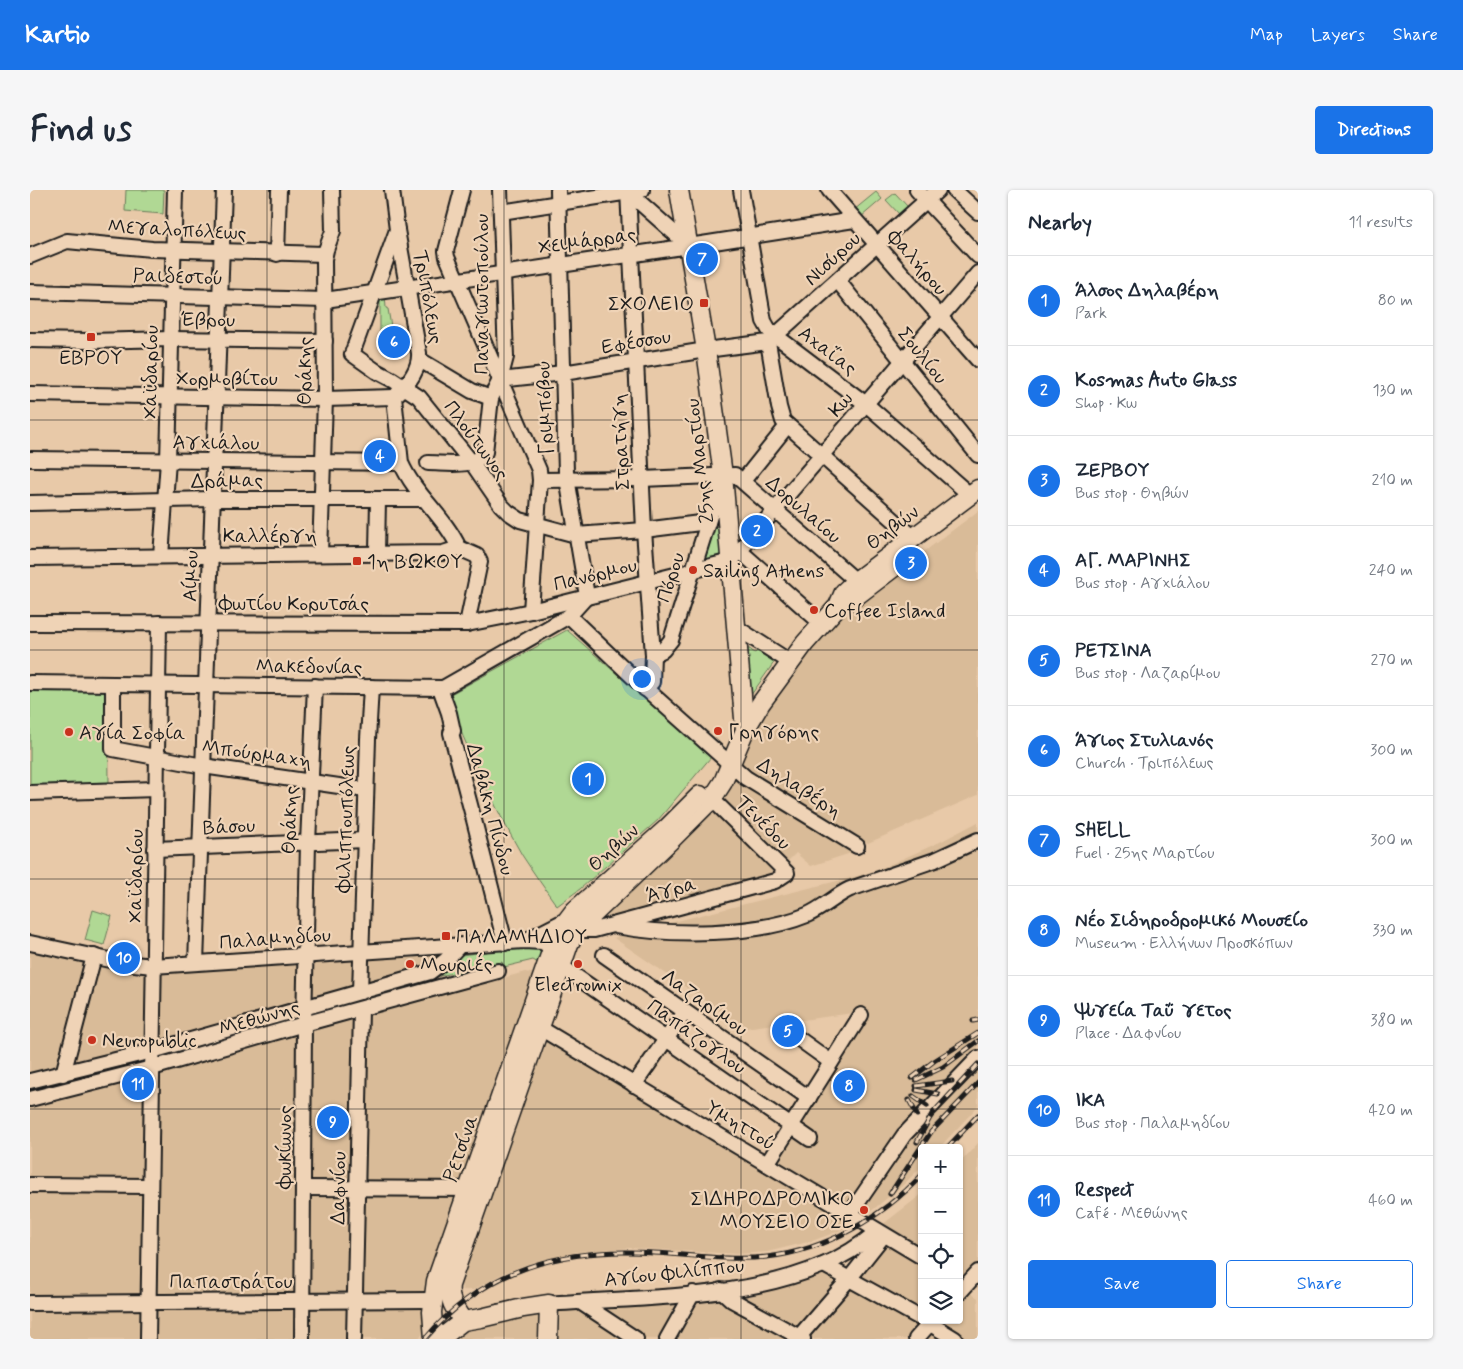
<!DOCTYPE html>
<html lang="en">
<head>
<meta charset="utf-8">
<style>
	body { margin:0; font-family:Mynerve,sans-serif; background:#f6f6f7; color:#1f2937 }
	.controls { position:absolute; right:15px; bottom:15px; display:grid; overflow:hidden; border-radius:5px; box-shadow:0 1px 4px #0004 }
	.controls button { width:45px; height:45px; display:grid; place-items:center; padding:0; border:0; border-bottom:1px solid #e0e1e3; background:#fff; color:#1f2937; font:25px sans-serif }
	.you { position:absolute; left:611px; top:488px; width:18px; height:18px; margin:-12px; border:4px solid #fff; border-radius:50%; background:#1a73e8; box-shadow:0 0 0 8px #1a73e833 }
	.badge { display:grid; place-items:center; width:32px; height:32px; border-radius:50%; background:#1a73e8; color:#fff; font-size:16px; font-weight:700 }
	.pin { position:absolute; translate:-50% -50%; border:2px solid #fff; box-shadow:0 1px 5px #0006 }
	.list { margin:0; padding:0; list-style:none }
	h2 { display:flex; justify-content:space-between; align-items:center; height:65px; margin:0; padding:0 20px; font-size:21px }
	h2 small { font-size:16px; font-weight:400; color:#747a83 }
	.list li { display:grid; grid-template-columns:32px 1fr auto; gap:15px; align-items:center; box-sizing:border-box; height:90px; padding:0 20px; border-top:1px solid #e0e1e3 }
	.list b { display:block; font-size:19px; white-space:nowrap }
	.list p { margin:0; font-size:16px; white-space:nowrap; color:#747a83 }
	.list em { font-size:16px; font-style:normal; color:#747a83 }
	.actions { display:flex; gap:10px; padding:15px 20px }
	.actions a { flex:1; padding:11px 0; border:1px solid #1a73e8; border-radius:5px; text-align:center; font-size:18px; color:#1a73e8 }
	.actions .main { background:#1a73e8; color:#fff }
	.icon { flex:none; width:28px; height:28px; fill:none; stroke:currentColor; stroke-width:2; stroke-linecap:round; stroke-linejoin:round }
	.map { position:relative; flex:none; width:948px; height:1149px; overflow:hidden; border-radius:5px }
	header { display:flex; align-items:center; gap:30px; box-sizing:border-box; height:70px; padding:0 25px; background:#1a73e8; color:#fff }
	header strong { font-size:24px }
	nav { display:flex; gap:28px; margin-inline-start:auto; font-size:18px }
	.intro { display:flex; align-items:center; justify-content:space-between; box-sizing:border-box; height:120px; padding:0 30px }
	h1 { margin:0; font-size:35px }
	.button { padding:12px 22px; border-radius:5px; background:#1a73e8; color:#fff; font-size:18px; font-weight:700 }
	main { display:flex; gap:30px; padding:0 30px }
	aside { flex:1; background:#fff; border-radius:5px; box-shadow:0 1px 4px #0004 }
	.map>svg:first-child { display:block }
	.built { fill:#d9bb98 }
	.green { fill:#b0d894; stroke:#667a58 }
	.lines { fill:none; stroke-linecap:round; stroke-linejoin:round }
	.minor-casing { stroke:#1c1c1c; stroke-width:18 }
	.major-casing { stroke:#1c1c1c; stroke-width:21 }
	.minor { stroke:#efd3b6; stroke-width:14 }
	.major { stroke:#efd3b6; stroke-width:18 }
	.rail-casing { stroke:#1c1c1c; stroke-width:5 }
	.rail { stroke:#efd3b6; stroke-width:3; stroke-dasharray:9; stroke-linecap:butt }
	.grid { fill:none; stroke:#1c1c1c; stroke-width:1; stroke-opacity:0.55 }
	.poi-dot { fill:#c8321e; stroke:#efd3b6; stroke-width:2 }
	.labels { text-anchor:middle; stroke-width:4.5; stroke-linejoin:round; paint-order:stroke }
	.street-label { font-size:20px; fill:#1c1c1c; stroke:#efd3b6 }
	.poi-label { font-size:20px; fill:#1c1c1c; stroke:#efd3b6; text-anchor:start }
</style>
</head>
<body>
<header>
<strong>Kartio</strong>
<nav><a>Map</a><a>Layers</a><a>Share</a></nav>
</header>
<div class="intro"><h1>Find us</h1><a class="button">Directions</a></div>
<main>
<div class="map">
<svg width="948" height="1149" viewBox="0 0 948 1149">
	<rect width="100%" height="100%" fill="#e8c9a8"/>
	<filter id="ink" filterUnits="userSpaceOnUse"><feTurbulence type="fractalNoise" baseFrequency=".02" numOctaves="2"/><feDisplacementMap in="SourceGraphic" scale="10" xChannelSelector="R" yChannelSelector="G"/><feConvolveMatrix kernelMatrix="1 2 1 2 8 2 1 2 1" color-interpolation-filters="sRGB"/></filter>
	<g filter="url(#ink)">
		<g class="built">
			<path d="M948,321v284l-110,48 -111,-63 -18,-15 4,-15 30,-52 61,-78z"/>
			<path d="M704,586l15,13 105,63 -43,14 -15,-13 -10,10 -65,-64z"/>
			<path d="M684,618l62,63 -7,6 -156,40 -7,-3z"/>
			<path d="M948,632v284l-39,42h-17v18l-20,20 -37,30 -89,-53 91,-152 -122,17 -131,-90 11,-4 248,-62 67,-30z"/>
			<path d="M0,762l106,22 310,-22 -10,12 -376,107 -30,5z"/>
			<path d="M495,782l11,2 -110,355 -7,10h-389v-233l132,-34z"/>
			<path d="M517,850l305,183 -13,8 -27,10 -45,11 -29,2 -109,-6 -52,4 -44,10 -29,11 -31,17h-10l-3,-7z"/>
			<path d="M948,953v141l-19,-12v-108z"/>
			<path d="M892,1004v55l-40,-24z"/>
			<path d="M858,1052l34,21v57h37v-34l19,12v41h-164l-73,-41 3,-4 45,-9 32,-12 28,17z"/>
			<path d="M685,1108l73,41h-116l21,-39z"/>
			<path d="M641,1110l8,5 -19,34h-213v-5l50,-18z"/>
		</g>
		<g class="green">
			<path d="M96,0h38l-1,24 -38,-3z"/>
			<path d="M846,2l6,7 -21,18 -7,-7z"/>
			<path d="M865,3l13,14 -9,7 -13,-14z"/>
			<path d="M350,105h5l1,13 2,1 5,29 -13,2z"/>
			<path d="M689,334h1l1,34 -21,6 8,-29z"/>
			<path d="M537,440l144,127 -53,63 -78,69 -23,17c-12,-17 -24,-34 -35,-51 -29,-51 -55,-105 -75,-159z"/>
			<path d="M718,458l7,5 4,-4 16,12 -24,34z"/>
			<path d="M0,496h78l1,98 -79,3z"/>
			<path d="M63,720l19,6 -8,29 -19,-5z"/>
			<path d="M507,755l5,3 1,5 -3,11 -7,-4 -29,7 -2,-5 -67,15 26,-22z"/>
		</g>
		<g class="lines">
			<g class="minor-casing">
				<g id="minor">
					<path d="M362,0l5,40 22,123c1,15 -10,30 -21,40"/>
					<path d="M432,0l-16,61 1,6 92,213 1,10 -9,131"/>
					<path d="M598,0l16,340 9,125 -1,27 -7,7"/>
					<path d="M711,0l23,131 5,9 7,6 90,68 104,91"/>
					<path d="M799,0l149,170"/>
					<path d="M887,0l61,66"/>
					<path d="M924,0l24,22"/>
					<path d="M598,2l61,54"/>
					<path d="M471,22l141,-22"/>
					<path d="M367,40l-45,124 24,17 17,9 26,17 53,66 29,42 7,7 12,8 56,15 68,-5 64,-8"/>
					<path d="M247,64l2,-64"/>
					<path d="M0,66l37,-15 85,8 172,5"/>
					<path d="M808,91l140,174"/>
					<path d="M0,102l295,8 364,-54 165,-26"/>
					<path d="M0,150l59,1 82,-2 154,2"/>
					<path d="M738,152l11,65 4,14 130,116"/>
					<path d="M390,170l52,31 19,7"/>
					<path d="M470,190l63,-7 143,-23 62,-8 170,-152"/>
					<path d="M0,204l295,5 69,-2"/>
					<path d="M364,207l7,66c14,32 44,54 58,85"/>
					<path d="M0,269l371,4"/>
					<path d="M398,273c18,0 47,6 57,-11l6,-54 9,-18 6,-23 -6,-167"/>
					<path d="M510,290l102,-1 93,-4 121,106"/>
					<path d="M713,291l44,-55"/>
					<path d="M0,313l183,-4h211"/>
					<path d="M710,361l81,72"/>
					<path d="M347,363l1,-54"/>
					<path d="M290,364l5,-155 -1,-140 2,-9 7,-19 -1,-41"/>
					<path d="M131,366l7,-95 7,-271"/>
					<path d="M0,368l413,-5 16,-5 18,8 3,6 -13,62"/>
					<path d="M539,426l67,64 110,98 111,68"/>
					<path d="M0,433l437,1 64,-13 200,-50 247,-288"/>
					<path d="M707,438l53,34"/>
					<path d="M623,465l10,-5 8,-10 50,-159"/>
					<path d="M0,493l413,5 126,-72 18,-20 -21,-124 -8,-282"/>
					<path d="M83,494v65l90,17 163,24"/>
					<path d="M410,498l9,25 4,18 -2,2 23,87 31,123"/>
					<path d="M0,603l126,-4"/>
					<path d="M125,659l210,-9"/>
					<path d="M586,736c53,10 140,10 191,-11 16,-7 28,-19 43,-26l85,-29 43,-20"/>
					<path d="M495,751l41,-21 16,10h12l181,-49 12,-8 -75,-74"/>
					<path d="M0,753l94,20 29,3 371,-25 18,1 19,10"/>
					<path d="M574,765l205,143"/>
					<path d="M166,773l28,-773"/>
					<path d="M531,776l249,173"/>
					<path d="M330,802l8,-253 3,-52"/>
					<path d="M510,838l382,229"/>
					<path d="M758,841l43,31"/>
					<path d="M33,884l31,-118"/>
					<path d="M0,891l122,-30 278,-79 16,-12 13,-14"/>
					<path d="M604,895l51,-73"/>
					<path d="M0,909l122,-31 152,-44 194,-53"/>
					<path d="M737,974l94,-149"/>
					<path d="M0,995l120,1"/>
					<path d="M274,998l174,1"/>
					<path d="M820,1024l54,-79 74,-77"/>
					<path d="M794,1075l98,54"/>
					<path d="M691,1100l11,10 71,39"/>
					<path d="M929,1103l19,-21"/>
					<path d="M550,1112l56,37"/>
					<path d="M0,1113l402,-3"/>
					<path d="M519,1114c87,-7 193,-4 274,-39 20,-8 38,-20 55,-34"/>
					<path d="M894,1130l31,19"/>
					<path d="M118,1149l11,-716"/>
					<path d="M272,1149l2,-315 4,-181 7,-157"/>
					<path d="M324,1149l7,-330"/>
					<path d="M637,1149l26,-46"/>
					<path d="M767,1149l52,-60 35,-44"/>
					<path d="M886,1149l17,-19"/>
				</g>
			</g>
			<g class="major-casing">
				<g id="major">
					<path d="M649,0l27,160 17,125 22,255"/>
					<path d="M813,413l8,-3 50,-38"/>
					<path d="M433,1131c-8,-12 -15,-21 -13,-36l119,-341 7,-13 95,-91 41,-41 11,-17 22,-52 16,-27 44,-60 33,-37 6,-14 12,-11 122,-92"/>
					<path d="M404,1149l-2,-27 4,-31 122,-349 16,-21 92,-82 34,-34"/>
					<path d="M410,1149l23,-18 18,-3 42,-10 26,-4 -1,35"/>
				</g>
			</g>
			<use href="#minor" class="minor"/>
			<use href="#major" class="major"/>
			<g class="rail-casing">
				<g id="rail">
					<path d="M943,831l5,-1"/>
					<path d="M882,888l22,-17 44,-28"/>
					<path d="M886,890l27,-13 35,-26"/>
					<path d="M886,896l36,-5"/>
					<path d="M886,900l22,4"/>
					<path d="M883,906l14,10"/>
					<path d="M879,910l8,15"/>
					<path d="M887,952l15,-28 46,-50"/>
					<path d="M917,958l31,-33"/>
					<path d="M860,1004l41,-62 47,-49"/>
					<path d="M395,1149c60,-71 139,-92 229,-86 37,2 75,8 113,4 60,-7 114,-39 155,-82"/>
				</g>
			</g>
			<use href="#rail" class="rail"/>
		</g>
	</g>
	<path class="grid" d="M237,0v1149M474,0v1149M711,0v1149M0,230h948M0,460h948M0,689h948M0,919h948"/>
	<g class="poi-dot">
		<rect x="669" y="108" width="10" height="10" rx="2.5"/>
		<rect x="56" y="142" width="10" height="10" rx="2.5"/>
		<rect x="322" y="366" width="10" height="10" rx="2.5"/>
		<circle cx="663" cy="380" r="5"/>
		<circle cx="784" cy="420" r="5"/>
		<circle cx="688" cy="541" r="5"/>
		<circle cx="39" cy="542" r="5"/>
		<rect x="411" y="741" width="10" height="10" rx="2.5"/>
		<circle cx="380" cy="774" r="5"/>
		<circle cx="548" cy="774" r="5"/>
		<circle cx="62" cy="850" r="5"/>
		<circle cx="834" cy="1020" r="5"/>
	</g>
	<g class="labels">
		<g class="street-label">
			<text transform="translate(147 39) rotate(3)" y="7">Μεγαλοπόλεως</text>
			<text transform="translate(557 50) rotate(-8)" y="7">Χειμάρρας</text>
			<text transform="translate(802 68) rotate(-43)" y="7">Νισύρου</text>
			<text transform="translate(888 72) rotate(49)" y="7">Φαλήρου</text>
			<text transform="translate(148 86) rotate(2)" y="7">Ραιδεστού</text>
			<text transform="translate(451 104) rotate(-90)" y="7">Παναγιωτοπούλου</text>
			<text transform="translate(399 107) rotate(80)" y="7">Τριπόλεως</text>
			<text transform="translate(178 129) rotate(1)" y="7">Έβρου</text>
			<text transform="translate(606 151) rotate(-9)" y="7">Εφέσσου</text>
			<text transform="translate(798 160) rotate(37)" y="7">Αχαΐας</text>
			<text transform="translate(893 165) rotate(51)" y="7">Σουλίου</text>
			<text transform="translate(274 181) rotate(-90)" y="7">Θράκης</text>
			<text transform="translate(120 182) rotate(-89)" y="7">Χαϊδαρίου</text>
			<text x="197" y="195">Χορμοβίτου</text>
			<text transform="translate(810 214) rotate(-49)" y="7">Κω</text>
			<text transform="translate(514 218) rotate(-92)" y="7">Γριμπόβου</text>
			<text transform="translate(447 250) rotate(53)" y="7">Πλούτωνος</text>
			<text transform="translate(186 252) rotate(1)" y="7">Αγχιάλου</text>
			<text transform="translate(590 252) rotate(-93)" y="7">Στρατήγη</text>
			<text transform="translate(669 271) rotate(-97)" y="7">25ης Μαρτίου</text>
			<text transform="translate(197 290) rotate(-1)" y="7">Δράμας</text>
			<text transform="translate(774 319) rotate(41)" y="7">Δορυλαίου</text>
			<text transform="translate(862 337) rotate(-37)" y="7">Θηβών</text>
			<text x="240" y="352">Καλλέργη</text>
			<text transform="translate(565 384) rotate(-14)" y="7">Πανόρμου</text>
			<text transform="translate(160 386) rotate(-88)" y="7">Αίμου</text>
			<text transform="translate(640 387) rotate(-72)" y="7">Πόρου</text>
			<text x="264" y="420">Φωτίου Κορυτσάς</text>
			<text transform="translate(279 476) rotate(1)" y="7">Μακεδονίας</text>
			<text transform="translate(227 563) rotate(8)" y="7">Μπούρμαχη</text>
			<text transform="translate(770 597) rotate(32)" y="7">Δηλαβέρη</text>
			<text transform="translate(461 619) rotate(75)" y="7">Δαβάκη Πίνδου</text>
			<text transform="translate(315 629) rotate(-88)" y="7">Φιλιππουπόλεως</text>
			<text transform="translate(259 630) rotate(-88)" y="7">Θράκης</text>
			<text transform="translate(734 632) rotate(45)" y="7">Τενέδου</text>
			<text transform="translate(199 636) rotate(-3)" y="7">Βάσου</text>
			<text transform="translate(583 657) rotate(-42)" y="7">Θηβών</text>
			<text transform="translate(105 686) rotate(-89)" y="7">Χαϊδαρίου</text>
			<text transform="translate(641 699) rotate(-15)" y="7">Άγρα</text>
			<text transform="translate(245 748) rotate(-4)" y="7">Παλαμηδίου</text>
			<text transform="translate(675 812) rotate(35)" y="7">Λαζαρίμου</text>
			<text transform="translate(229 827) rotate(-16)" y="7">Μεθώνης</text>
			<text transform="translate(667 846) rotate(35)" y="7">Παπάζογλου</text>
			<text transform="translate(711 935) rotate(31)" y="7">Υμηττού</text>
			<text transform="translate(254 957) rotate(-90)" y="7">Φωκίωνος</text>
			<text transform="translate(430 958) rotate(-71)" y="7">Ρετσίνα</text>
			<text transform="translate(308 998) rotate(-89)" y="7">Δαφνίου</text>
			<text transform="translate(644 1082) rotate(-6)" y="7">Αγίου Φιλίππου</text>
			<text x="201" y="1098">Παπαστράτου</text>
		</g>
		<g class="poi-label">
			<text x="664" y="120" text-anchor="end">ΣΧΟΛΕΙΟ</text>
			<text x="61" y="174" text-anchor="middle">ΕΒΡΟΥ</text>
			<text x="337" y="378">1η ΒΩΚΟΥ</text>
			<text x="673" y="387">Sailing Athens</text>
			<text x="794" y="427">Coffee Island</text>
			<text x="698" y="548">Γρηγόρης</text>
			<text x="49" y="549">Αγία Σοφία</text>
			<text x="426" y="753">ΠΑΛΑΜΗΔΙΟΥ</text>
			<text x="390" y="781">Μουριές</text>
			<text x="548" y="801" text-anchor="middle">Electromix</text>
			<text x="72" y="857">Neuropublic</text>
			<text x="824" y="1015" text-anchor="end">ΣΙΔΗΡΟΔΡΟΜΙΚΟ<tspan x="824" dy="23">ΜΟΥΣΕΙΟ ΟΣΕ</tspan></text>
		</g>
	</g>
</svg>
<div class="controls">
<button>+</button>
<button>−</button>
<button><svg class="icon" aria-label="locate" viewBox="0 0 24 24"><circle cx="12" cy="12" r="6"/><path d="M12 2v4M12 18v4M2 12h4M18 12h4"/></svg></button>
<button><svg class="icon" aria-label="layers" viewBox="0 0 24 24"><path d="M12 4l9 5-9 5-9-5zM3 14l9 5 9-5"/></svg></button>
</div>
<div class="you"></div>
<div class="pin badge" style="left:558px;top:589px">1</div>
<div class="pin badge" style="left:727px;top:341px">2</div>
<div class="pin badge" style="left:881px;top:373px">3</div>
<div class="pin badge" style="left:350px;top:266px">4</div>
<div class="pin badge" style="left:758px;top:841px">5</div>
<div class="pin badge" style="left:364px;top:152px">6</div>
<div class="pin badge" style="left:672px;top:69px">7</div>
<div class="pin badge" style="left:819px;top:896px">8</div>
<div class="pin badge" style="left:303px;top:932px">9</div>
<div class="pin badge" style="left:94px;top:768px">10</div>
<div class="pin badge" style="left:108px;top:894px">11</div>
</div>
<aside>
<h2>Nearby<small>11 results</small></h2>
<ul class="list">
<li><span class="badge">1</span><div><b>Άλσος Δηλαβέρη</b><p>Park</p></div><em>80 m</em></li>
<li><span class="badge">2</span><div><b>Kosmas Auto Glass</b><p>Shop · Κω</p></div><em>130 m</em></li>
<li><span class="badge">3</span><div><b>ΖΕΡΒΟΥ</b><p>Bus stop · Θηβών</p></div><em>210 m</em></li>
<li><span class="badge">4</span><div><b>ΑΓ. ΜΑΡΙΝΗΣ</b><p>Bus stop · Αγχιάλου</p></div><em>240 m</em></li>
<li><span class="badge">5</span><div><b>ΡΕΤΣΙΝΑ</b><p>Bus stop · Λαζαρίμου</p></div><em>270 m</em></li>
<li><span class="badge">6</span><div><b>Άγιος Στυλιανός</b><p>Church · Τριπόλεως</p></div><em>300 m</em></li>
<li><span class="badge">7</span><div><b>SHELL</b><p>Fuel · 25ης Μαρτίου</p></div><em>300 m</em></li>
<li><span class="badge">8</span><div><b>Νέο Σιδηροδρομικό Μουσείο</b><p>Museum · Ελλήνων Προσκόπων</p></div><em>330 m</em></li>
<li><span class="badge">9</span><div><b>Ψυγεία Ταΰγετος</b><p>Place · Δαφνίου</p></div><em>380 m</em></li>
<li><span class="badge">10</span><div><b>ΙΚΑ</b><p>Bus stop · Παλαμηδίου</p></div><em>420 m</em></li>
<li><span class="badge">11</span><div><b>Respect</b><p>Café · Μεθώνης</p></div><em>460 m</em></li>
</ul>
<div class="actions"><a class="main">Save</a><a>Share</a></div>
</aside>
</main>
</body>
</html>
